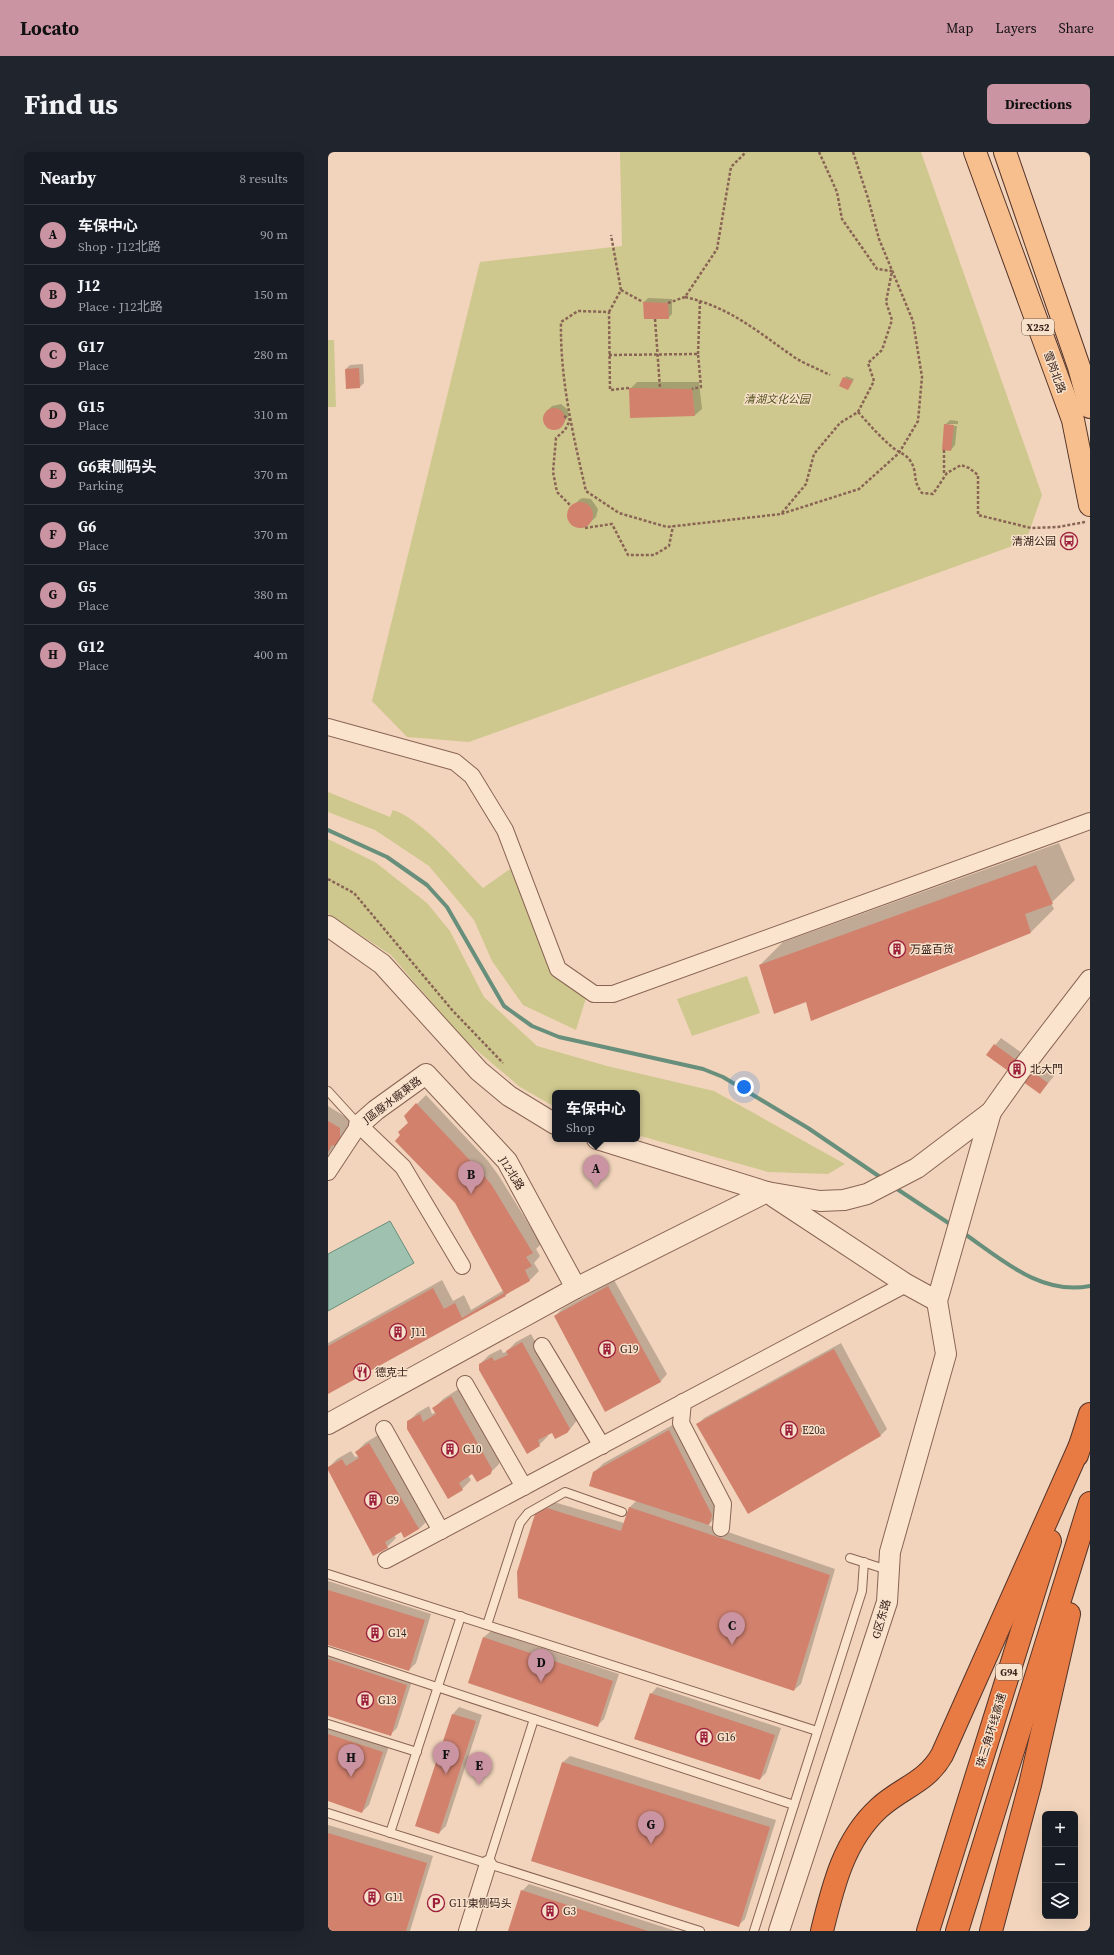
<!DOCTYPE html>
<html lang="en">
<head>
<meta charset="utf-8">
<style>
	body { margin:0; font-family:"Source Serif 4","Noto Sans SC",serif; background:#20242c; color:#f1f3f6 }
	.controls { position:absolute; right:12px; bottom:12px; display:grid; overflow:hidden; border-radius:6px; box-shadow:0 4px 16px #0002 }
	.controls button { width:36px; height:36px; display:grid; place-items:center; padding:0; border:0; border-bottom:1px solid #363941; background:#171b24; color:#f1f3f6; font:20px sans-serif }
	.you { position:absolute; left:416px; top:935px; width:14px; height:14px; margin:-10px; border:3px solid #fff; border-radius:50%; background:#1a73e8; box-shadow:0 0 0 6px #1a73e833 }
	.badge { display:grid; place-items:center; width:26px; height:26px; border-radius:50%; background:#cb94a2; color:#111; font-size:13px; font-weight:700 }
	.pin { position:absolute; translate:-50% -33px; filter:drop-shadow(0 1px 2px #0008) }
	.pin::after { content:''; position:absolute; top:21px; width:14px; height:12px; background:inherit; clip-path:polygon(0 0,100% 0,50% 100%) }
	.popup { position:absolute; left:224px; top:938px; width:88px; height:52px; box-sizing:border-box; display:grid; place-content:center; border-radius:6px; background:#171b24; filter:drop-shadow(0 1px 3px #0005); font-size:13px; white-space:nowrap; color:#9ea1a6 }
	.popup b { font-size:15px; color:#f1f3f6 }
	.popup::after { content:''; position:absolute; left:50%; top:100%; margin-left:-8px; border:8px solid transparent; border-top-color:#171b24 }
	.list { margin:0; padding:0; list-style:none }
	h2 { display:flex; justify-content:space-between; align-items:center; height:52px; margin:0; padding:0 16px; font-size:17px }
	h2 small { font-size:13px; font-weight:400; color:#9ea1a6 }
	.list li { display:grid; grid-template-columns:26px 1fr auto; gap:12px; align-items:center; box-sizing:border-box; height:60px; padding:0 16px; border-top:1px solid #363941 }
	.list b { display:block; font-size:15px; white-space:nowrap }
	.list p { margin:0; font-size:13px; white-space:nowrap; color:#9ea1a6 }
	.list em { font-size:13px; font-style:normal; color:#9ea1a6 }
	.icon { flex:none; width:22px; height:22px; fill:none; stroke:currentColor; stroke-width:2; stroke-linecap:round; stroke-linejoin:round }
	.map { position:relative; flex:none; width:762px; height:1779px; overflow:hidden; border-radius:6px }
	header { display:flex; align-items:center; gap:24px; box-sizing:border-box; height:56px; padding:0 20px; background:#cb94a2; color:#111 }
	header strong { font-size:19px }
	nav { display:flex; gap:22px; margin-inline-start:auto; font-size:14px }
	.intro { display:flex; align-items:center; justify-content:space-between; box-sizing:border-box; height:96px; padding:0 24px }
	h1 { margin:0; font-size:28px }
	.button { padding:10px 18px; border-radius:6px; background:#cb94a2; color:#111; font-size:14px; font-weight:700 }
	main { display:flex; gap:24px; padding:0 24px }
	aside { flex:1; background:#171b24; border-radius:6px; box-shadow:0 4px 16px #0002 }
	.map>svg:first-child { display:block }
	.green { fill:#cfc88e }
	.water { fill:#9fc1af; stroke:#678f7c }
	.shadow { fill:#0003 }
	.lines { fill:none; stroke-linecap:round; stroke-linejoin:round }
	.stream { stroke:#678f7c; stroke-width:4 }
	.building { fill:#d2816d }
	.service-casing { stroke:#896454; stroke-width:10 }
	.minor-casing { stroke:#896454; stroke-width:18 }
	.tertiary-casing { stroke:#896454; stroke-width:22 }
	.primary-casing { stroke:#553429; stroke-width:24 }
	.motorway-casing { stroke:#553429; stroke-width:24 }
	.path { stroke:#896454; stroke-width:2.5; stroke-dasharray:3 2; stroke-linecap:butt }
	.service { stroke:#fbe4ce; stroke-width:8 }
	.minor { stroke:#fbe4ce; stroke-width:16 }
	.tertiary { stroke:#fbe4ce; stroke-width:20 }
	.primary { stroke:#f8bf8e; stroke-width:22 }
	.motorway { stroke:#e87b43; stroke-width:22 }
	.labels { text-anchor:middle; stroke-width:3; stroke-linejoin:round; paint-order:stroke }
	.shield { fill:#f8e1cb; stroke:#705b4f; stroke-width:1 }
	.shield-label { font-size:10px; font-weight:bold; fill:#36211a }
	.street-label { font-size:11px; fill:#36211a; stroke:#f8e1cb }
	.park-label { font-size:11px; font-style:italic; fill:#53541f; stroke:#f8e1cb }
	.poi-label { font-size:11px; fill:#36211a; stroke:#f8e1cb; text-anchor:start }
</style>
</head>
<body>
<header>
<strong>Locato</strong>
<nav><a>Map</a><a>Layers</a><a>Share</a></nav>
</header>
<div class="intro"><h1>Find us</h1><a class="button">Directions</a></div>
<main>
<aside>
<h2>Nearby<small>8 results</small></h2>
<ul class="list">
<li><span class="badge">A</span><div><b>车保中心</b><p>Shop · J12北路</p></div><em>90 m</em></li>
<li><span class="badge">B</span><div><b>J12</b><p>Place · J12北路</p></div><em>150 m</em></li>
<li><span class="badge">C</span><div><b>G17</b><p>Place</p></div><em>280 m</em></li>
<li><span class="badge">D</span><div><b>G15</b><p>Place</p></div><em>310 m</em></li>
<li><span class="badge">E</span><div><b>G6東侧码头</b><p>Parking</p></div><em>370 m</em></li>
<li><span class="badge">F</span><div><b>G6</b><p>Place</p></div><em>370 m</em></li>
<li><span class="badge">G</span><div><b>G5</b><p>Place</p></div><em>380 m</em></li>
<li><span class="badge">H</span><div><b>G12</b><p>Place</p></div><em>400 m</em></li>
</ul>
</aside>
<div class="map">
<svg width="762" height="1779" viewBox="0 0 762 1779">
	<rect width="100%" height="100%" fill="#f1d4bb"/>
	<g class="green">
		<path d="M292,0h301l121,343 -16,46 -557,201 -62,-5 -35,-36 108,-439 142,-16z"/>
		<path d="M0,188h6l2,67h-8z"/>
		<path d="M0,640l62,25 3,-7c29,9 68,56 90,78l27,-19 44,107 32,22 -10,32 -53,-25 -31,-44 -18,-41 -45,-54 -54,-36 -47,-18z"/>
		<path d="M0,687l47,23 52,41 23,28 34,66 53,49 70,20 107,25 131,73 -17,10 -60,-2 -131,-37v-42h-82v14l-35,-20 -59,-50 -70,-82 -63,-41z"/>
		<path d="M419,824l13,37 -68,23 -15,-37z"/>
	</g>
	<path class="water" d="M62,1069l24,42 -86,48v-57z"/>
	<g class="shadow">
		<path d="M320,146l24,1v15l-4,4 -24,-16z"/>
		<path d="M35,212l1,19 -4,4 -14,-18 4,-4z"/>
		<path d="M518,224l8,3 -5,8 -8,-1z"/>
		<path d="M309,230h62l3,27 -7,6 -65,-26z"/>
		<path d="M233,252l6,5 2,6 -4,6 -10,8 -9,-4 -2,-5 3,-9 5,-5z"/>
		<path d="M622,268l8,1v3h-10v2h9l-2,19 -4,5 -6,-25z"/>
		<path d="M255,346l8,1 7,10 -2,8 -11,10 -4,1 -8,-3 -5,-7 1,-8 11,-11z"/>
		<path d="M731,691l16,37 -24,23 3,6 -23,23 -219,88 -6,-20 -46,-35 23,-23z"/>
		<path d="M673,886l53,38 -14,17 -53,-38z"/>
		<path d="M98,943l62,66 11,15 42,68 -5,5 4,7 -6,7 5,8 -9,9 -20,11 -5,5 -177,97v-50l114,-63 11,21 11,-6 7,15 33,-20 -48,-88 -57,-70 10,-10 -4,-6z"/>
		<path d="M0,954l21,13v18l-14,8 -7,10z"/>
		<path d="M286,1128l53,94 -6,7 -55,29 -51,-94 7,-7z"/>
		<path d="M203,1182l47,85 -11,14 -15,-1 -5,2 1,2 -9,9 -59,-81 9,-9 12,-6 2,4 3,-1 10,-10z"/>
		<path d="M513,1191l46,86 -6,6 -133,77 -50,-88 6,-6z"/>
		<path d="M132,1236l40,72 -1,4 -9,9h-18l-4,2 3,5 -9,9 -54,-67 9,-9 12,-7 3,8 4,-2 -2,-4 9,-9z"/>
		<path d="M350,1270l43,84 -3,9 -10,10 127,44 -34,115 -7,6 -258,-176 7,-7 11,-5 70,21 5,-15 8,-8 -43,-28 10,-9z"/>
		<path d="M50,1283l50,85 -9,9 -17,2 -8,4 2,3 -9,9 -59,-79 9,-9 14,-8 4,6 4,-1 -3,-4 9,-9z"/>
		<path d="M0,1429l103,33 -15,49 -7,7 -81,-26z"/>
		<path d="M163,1479l128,43 -15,45 -7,7 -127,-44 14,-45z"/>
		<path d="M0,1499l85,27 -16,50 -7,7 -62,-20z"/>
		<path d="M329,1535l124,41 -15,45 -6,6 -109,-85z"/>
		<path d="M131,1555l23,8 -36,111 -7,7 -23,-7 37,-112z"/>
		<path d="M0,1573l61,21 -20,59 -7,7 -34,-12z"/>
		<path d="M242,1604l206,64 -31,99 -7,7 -206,-65 31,-99z"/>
		<path d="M0,1673l105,31 -23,75h-82z"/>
		<path d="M201,1732l147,47h-167l13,-40z"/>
	</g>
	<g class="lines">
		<g class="stream">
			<path d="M0,678l59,27 40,28 20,22 57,99 28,20 27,11 144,32 20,8 85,51 75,51"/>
			<path d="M566,1035l59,39"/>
			<path d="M634,1080c38,26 78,64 128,54"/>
		</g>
	</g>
	<g class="building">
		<path d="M315,150l25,1 1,16h-25z"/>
		<path d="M31,216l1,20 -14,1 -1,-20z"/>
		<path d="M515,225l10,4 -5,9 -9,-4z"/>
		<path d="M301,236l63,1 3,27 -65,2z"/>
		<circle cx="226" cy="267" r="11"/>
		<path d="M616,272l10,1 -3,26 -9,-1z"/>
		<circle cx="252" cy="363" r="13"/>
		<path d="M708,713l17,39 -28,10 6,19 -220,88 -5,-19 -32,12 -15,-49z"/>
		<path d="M666,892l54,39 -8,11 -54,-39z"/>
		<path d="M88,951l63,67 12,14 42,69 -7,4 6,9 -7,4 5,11 -25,14 1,1 -178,98v-48l105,-58 11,21 11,-6 7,15 42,-25 -49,-90 -60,-62 5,-6 -2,-3 10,-9 -4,-7z"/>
		<path d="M0,969l12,7v19l-8,-2 -4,7z"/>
		<path d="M280,1134l53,96 -56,30 -51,-96z"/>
		<path d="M194,1190l48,87 -3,4 -12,6 -3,-6 -14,7 2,6 -13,8 -48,-84v-6l13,-7 2,4 14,-6 -2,-4z"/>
		<path d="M506,1197l47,87 -133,78 -52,-90z"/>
		<path d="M123,1244l41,73 -1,5 -14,8 -5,-8 -13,9 4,7 -15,9 -41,-70v-8l13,-7 3,8 13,-8 -4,-6z"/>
		<path d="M341,1278l43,85 -3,10 -120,-39 4,-14z"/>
		<path d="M41,1291l50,86 -15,9 -3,-6 -16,10 3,6 -15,8 -45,-86v-3l14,-8 4,7 13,-8 -4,-6z"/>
		<path d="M301,1355l201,68 -36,116 -276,-93 -1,-26 18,-58 12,-6 74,23z"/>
		<path d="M0,1438l97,30 -16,51 -81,-26z"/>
		<path d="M155,1485l130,44 -15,46 -130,-44z"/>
		<path d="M0,1507l79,26 -16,51 -63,-20z"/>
		<path d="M322,1541l125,42 -15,45 -126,-41z"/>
		<path d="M124,1562l24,7 -37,113 -24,-8z"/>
		<path d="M0,1582l55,18 -21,61 -34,-12z"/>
		<path d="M234,1610l208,65 -31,100 -208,-66z"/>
		<path d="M0,1681l99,30 -21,68h-78z"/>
		<path d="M193,1738l127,41h-140z"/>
	</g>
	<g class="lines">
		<g class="service-casing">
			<g id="service">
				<path d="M0,939l31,34"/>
				<path d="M522,1406l38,12"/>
				<path d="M0,1422l489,157"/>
				<path d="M159,1473l33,-102 8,-10 37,-21 57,20"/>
				<path d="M0,1499l466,154"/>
				<path d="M0,1572l89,28"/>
				<path d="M0,1661l372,118"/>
				<path d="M62,1681l71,-217"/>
				<path d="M160,1712l46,-145"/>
				<path d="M426,1779l108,-340 2,-29"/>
			</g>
		</g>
		<g class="minor-casing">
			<g id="minor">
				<path d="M0,575l127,35 17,14 33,54 53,139 36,25h19l477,-173"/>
				<path d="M0,1020l31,-47 44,42 59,99"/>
				<path d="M214,1194l60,100"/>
				<path d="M137,1232l59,103"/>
				<path d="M355,1250l-2,21 42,81 -2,24"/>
				<path d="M56,1277l57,102"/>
				<path d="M58,1408l520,-276"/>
				<path d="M139,1779l21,-67"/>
			</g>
		</g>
		<g class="tertiary-casing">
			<g id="tertiary">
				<path d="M0,774l54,38 97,107 30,25 46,28"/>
				<path d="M31,973l17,-15 50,-36 81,87 69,127"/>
				<path d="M269,987l170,53 53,9 24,-1 23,-6 50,-26 74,-56 29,-41 70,-91"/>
				<path d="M446,1045l132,87 31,17"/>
				<path d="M0,1272l248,-136 191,-96"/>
				<path d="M451,1779l108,-329 3,-50 56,-198 -9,-53 54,-189"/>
			</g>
		</g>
		<g class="primary-casing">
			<g id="primary">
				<path d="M647,0l98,268 17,85"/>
				<path d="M677,0l74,215 11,40"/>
			</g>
		</g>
		<g class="motorway-casing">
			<g id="motorway">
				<path d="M749,1303l13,-41"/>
				<path d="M494,1779c11,-45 22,-91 57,-123 23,-21 47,-25 63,-53l140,-314"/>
				<path d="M600,1779l122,-390"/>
				<path d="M629,1779l133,-428"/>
				<path d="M663,1779l39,-146 39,-171"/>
			</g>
		</g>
		<g class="path">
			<path d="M491,0l18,40 5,27 35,50 15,2"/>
			<path d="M525,0l15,46 11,41 34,82 9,56 -4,44 -19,32 -40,36 -78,25 25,-30 8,-30 26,-31 18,-11 16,-31 -6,-18 14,-13 10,-30 -6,-18 6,-31"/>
			<path d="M293,138l22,12"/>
			<path d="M357,145c45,10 73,35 109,60 11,7 24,12 36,18"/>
			<path d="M340,151l17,-6 32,-48 14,-82 15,-15"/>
			<path d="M281,160l12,-22 -10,-55"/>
			<path d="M327,167l5,69"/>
			<path d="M370,202l2,-53"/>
			<path d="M281,203l89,-1 3,33 -9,2"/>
			<path d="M301,236l-19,2 -1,-78 -31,-1 -17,11c-1,58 12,113 25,169l33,22 48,14 114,-13"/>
			<path d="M530,260c11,12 21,24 33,34 5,5 14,8 18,13 10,13 2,20 13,34l11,1 14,-21 14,-8 8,3 9,7v40l53,13 27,-1 27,-5"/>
			<path d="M236,264l6,4 -5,10 -9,8 -3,34 4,20 14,14"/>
			<path d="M616,298v25"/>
			<path d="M257,376l27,-4 16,31h26l15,-9 4,-20"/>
			<path d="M0,727l26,14 99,118 50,52"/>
		</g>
		<use href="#service" class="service"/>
		<use href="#minor" class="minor"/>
		<use href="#tertiary" class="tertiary"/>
		<use href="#primary" class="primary"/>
		<use href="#motorway" class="motorway"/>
	</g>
	<defs>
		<g id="bus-ring" transform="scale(0.9)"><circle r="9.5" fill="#f8e1cb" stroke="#9c203c" stroke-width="1.5"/><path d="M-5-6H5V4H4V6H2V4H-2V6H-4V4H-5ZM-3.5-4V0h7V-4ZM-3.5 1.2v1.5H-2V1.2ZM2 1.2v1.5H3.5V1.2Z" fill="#9c203c"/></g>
		<g id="building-ring" transform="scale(0.9)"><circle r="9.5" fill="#f8e1cb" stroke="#9c203c" stroke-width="1.5"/><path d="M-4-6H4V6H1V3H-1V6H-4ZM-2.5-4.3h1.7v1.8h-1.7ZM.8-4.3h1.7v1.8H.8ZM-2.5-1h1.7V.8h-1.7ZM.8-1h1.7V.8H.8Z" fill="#9c203c"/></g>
		<g id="restaurant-ring" transform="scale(0.9)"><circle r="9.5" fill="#f8e1cb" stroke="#9c203c" stroke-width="1.5"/><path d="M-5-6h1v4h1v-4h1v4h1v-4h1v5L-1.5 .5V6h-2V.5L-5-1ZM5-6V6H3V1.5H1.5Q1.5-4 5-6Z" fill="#9c203c"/></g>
		<g id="parking-ring" transform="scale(0.9)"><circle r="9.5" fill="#f8e1cb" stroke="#9c203c" stroke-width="1.5"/><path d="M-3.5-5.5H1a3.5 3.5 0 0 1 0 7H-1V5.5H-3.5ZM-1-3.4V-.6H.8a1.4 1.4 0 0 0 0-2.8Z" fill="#9c203c"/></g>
	</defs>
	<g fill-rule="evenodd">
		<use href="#bus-ring" x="741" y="389"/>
		<use href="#building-ring" x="569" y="797"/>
		<use href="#building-ring" x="689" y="917"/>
		<use href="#building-ring" x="70" y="1180"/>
		<use href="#building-ring" x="279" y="1197"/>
		<use href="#restaurant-ring" x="34" y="1220"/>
		<use href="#building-ring" x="461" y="1278"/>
		<use href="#building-ring" x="122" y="1297"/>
		<use href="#building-ring" x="45" y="1348"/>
		<use href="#building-ring" x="47" y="1481"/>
		<use href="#building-ring" x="37" y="1548"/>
		<use href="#building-ring" x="376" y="1585"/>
		<use href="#building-ring" x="44" y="1745"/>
		<use href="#parking-ring" x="108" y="1751"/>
		<use href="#building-ring" x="222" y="1759"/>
	</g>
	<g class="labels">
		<g class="shield">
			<rect x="694" y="167" width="32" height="16" rx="3"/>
			<rect x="668" y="1512" width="26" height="16" rx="3"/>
		</g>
		<g class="shield-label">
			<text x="710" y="179">X252</text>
			<text x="681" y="1524">G94</text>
		</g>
		<g class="street-label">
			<text transform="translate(727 220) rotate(70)" y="4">雪岗北路</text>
			<text transform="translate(64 948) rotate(-37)" y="4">J區廢水廠東路</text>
			<text transform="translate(184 1021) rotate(58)" y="4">J12北路</text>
			<text transform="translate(553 1467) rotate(-74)" y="4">G区东路</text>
			<text transform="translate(663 1578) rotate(-73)" y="4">珠三角环线高速</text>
		</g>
		<g class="park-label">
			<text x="449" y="251">清湖文化公园</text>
		</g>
		<g class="poi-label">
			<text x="728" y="393" text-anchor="end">清湖公园</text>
			<text x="582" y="801">万盛百货</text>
			<text x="702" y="921">北大門</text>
			<text x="83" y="1184">J11</text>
			<text x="292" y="1201">G19</text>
			<text x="47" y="1224">德克士</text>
			<text x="474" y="1282">E20a</text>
			<text x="135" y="1301">G10</text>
			<text x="58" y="1352">G9</text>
			<text x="60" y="1485">G14</text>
			<text x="50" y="1552">G13</text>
			<text x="389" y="1589">G16</text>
			<text x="57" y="1749">G11</text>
			<text x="121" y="1755">G11東侧码头</text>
			<text x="235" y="1763">G3</text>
		</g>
	</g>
</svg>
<div class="controls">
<button>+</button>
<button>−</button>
<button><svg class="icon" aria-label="layers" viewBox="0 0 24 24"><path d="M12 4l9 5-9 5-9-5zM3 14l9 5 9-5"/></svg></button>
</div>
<div class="you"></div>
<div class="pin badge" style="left:268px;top:1036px">A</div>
<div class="popup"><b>车保中心</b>Shop</div>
<div class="pin badge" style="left:143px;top:1042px">B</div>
<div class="pin badge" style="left:404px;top:1493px">C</div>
<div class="pin badge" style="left:213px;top:1530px">D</div>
<div class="pin badge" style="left:151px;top:1633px">E</div>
<div class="pin badge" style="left:118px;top:1622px">F</div>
<div class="pin badge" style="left:323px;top:1692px">G</div>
<div class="pin badge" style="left:23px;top:1625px">H</div>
</div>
</main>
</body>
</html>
